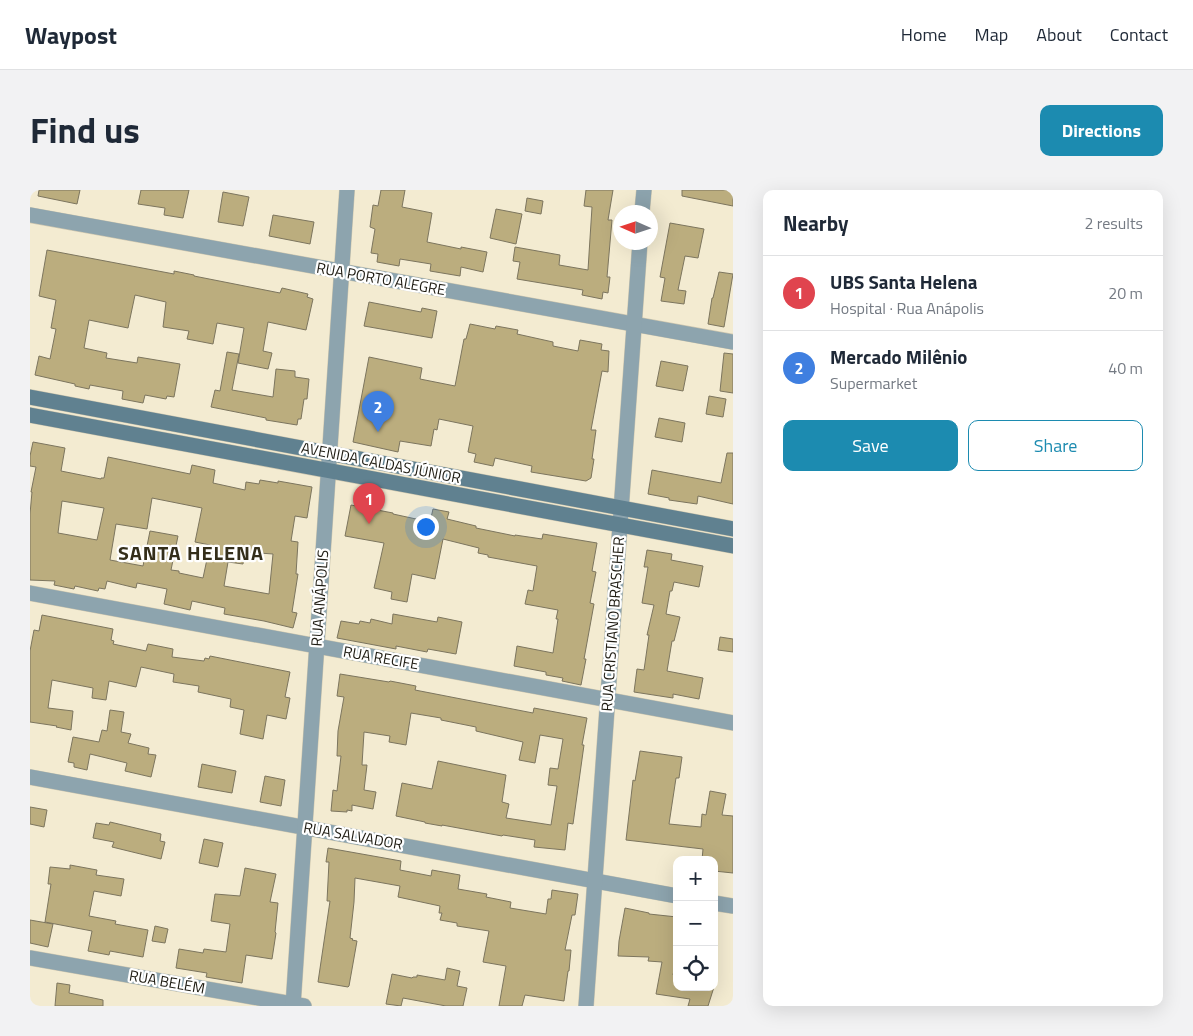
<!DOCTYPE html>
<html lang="en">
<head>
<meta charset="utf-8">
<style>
	body { margin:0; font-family:"Titillium Web",sans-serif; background:#f2f2f3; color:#1f2937 }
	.controls { position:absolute; right:15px; bottom:15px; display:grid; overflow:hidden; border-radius:10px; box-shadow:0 5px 20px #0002 }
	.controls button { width:45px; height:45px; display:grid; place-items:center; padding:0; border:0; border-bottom:1px solid #e0e1e3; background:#fff; color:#1f2937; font:25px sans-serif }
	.compass { position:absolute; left:583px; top:15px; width:45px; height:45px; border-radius:50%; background:#fff; box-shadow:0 5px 20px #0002; rotate:273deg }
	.you { position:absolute; left:395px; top:336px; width:18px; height:18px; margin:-12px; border:4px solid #fff; border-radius:50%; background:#1a73e8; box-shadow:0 0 0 8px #1a73e833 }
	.badge { display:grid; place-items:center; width:32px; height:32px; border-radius:50%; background:#1c8bb0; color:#fff; font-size:16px; font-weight:700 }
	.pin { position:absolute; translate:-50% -41px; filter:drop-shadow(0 1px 2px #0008) }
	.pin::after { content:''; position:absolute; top:26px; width:18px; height:15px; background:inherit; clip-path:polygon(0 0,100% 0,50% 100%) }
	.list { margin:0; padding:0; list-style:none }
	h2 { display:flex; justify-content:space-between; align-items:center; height:65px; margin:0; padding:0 20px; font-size:21px }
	h2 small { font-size:16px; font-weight:400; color:#747a83 }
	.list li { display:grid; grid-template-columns:32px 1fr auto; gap:15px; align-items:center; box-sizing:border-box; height:75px; padding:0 20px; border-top:1px solid #e0e1e3 }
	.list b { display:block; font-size:19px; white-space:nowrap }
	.list p { margin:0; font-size:16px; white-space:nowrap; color:#747a83 }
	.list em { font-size:16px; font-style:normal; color:#747a83 }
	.actions { display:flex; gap:10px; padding:15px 20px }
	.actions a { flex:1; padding:11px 0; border:1px solid #1c8bb0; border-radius:10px; text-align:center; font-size:18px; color:#1c8bb0 }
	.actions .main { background:#1c8bb0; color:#fff }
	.icon { flex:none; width:28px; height:28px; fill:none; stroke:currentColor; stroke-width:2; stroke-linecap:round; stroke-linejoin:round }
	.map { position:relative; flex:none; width:703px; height:816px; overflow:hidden; border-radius:10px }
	header { display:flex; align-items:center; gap:30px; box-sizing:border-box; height:70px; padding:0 25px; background:#fff; border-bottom:1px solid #e0e1e3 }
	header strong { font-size:24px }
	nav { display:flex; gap:28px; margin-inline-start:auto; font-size:18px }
	.intro { display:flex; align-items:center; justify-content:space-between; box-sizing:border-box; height:120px; padding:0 30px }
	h1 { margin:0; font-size:35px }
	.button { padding:12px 22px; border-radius:10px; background:#1c8bb0; color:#fff; font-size:18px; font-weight:700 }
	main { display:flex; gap:30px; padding:0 30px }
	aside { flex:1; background:#fff; border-radius:10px; box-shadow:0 5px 20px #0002 }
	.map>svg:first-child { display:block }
	.building { fill:#bbad7e; stroke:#7c755e; fill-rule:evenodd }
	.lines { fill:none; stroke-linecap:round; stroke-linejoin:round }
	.street-casing { stroke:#cdc6af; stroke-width:16 }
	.secondary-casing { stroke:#cdc6af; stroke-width:16 }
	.street { stroke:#8da4ae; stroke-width:15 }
	.secondary { stroke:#608190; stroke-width:15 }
	.labels { text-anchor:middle; stroke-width:4.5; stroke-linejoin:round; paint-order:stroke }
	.street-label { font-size:15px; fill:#1e1b12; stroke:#fff }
	.district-label { font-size:20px; font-weight:bold; letter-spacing:1px; fill:#342e1a; stroke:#fff }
</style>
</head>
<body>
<header>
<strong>Waypost</strong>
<nav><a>Home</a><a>Map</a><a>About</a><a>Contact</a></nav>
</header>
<div class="intro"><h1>Find us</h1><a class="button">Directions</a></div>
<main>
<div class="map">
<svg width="703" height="816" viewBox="0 0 703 816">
	<rect width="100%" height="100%" fill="#f3ebd1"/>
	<g class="building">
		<path d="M9,0h41l-3,14 -39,-8z"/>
		<path d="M111,0h48l-6,28 -19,-3 1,-7 -27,-4z"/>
		<path d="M351,0h24l-3,17 30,6 -5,29 34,7v-2l26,5 -4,20 -22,-5 -1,9 -30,-5 1,-7 -31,-5 -1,7 -22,-4 1,-8 -7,-1 4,-24 -5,-2 3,-22 5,1z"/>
		<path d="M556,0h27l-5,30h4l-5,57h3l-2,16 -5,-1 -1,7 -20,-4 1,-5 -66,-11 3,-17 -7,-1 2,-14 45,8 -1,10 29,5 4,-63 -8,-1z"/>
		<path d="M652,0h51v16l-51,-10z"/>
		<path d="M193,2l26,5 -6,29 -25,-4z"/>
		<path d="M497,8l16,3 -2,13 -16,-3z"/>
		<path d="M466,19l26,5 -6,30 -26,-6z"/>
		<path d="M243,25l41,7 -4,22 -41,-8z"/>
		<path d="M640,33l34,6 -6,29 -13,-2 -7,34 8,1 -2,13 -23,-3 4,-23 -5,-1z"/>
		<path d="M17,60l127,24v-3l20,4v1l86,17 2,-5 26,6 -1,3 6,2 -7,31 -38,-8 -5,29 9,2 -4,16 -30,-6 6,-35 -27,-5 -4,21 -26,-5 2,-8 -26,-4 3,-25 -31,-7 -7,33 -39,-8 -5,28 23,5 -1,5 31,5 1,-6 42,7 -6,33 -7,-1 -1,3 -21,-4 -2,8 -21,-4 1,-8 -33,-6 -1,4 -14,-3v-2l-40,-9 4,-19 11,3 6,-30 -5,-1 5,-28 -17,-4z"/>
		<path d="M689,82l14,2 -9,53 -16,-3 4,-26h1z"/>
		<path d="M339,112l52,10 1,-4 15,3 -5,27 -68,-12z"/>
		<path d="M440,134l25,5 1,-3 22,4 -1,4 36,8v4l25,5 2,-11 22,4 -1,6 8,1 -1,21 -6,-1 -11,59h5l-4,29h2l-3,19 -5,3 -55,-9 1,-6 -37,-8 -2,8 -19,-4 2,-8 -8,-2 5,-26 -34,-7 -2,11 -3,-1 -3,17 -31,-5 -2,11 -45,-10 16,-85 53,11 -2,11 35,7 9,-47h2z"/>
		<path d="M197,162l12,2 -7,36 41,7 3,-28 19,2v6l14,2 -2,20h-3l-3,20h-3l-1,6 -31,-5v-2l-55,-11 4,-17 5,1z"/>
		<path d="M694,163l9,1v39l-13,-2z"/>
		<path d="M631,171l27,5 -5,25 -27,-5z"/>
		<path d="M679,206l17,3 -3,18 -17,-3z"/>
		<path d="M629,228l26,5 -3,19 -27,-5z"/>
		<path d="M3,252l32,6 -4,23 40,8v-1h3l4,-21 82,17 2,-9 23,5 -2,13 32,7 1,-8 13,2 1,-4 18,3v-2l34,6 -5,31 -12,-2 -4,25 7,1 -2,32h2l-6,38 5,1 -4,15 -29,-7 -40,-7 1,-6 -33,-7 -2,9 -26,-6 3,-15 -30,-6 -1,5 -29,-7 -2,8 -6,-1 -1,3 -23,-5 -1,3 -20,-4 1,-4 -25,-1v-66l2,-22h-1l5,-25 -6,-1v-10zM122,308l50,10 -7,34 15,3 -7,33 -24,-5v-2l-8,-1 7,-34 -28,-5 -7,35 -33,-6 6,-36 31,5zM32,311l42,7 -7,32 -39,-7zM215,362l28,2 -4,40 -45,-8 4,-24 15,2z"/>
		<path d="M697,263h6v51l-35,-8 -1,8 -28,-4v-2l-21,-4 4,-24 69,13z"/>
		<path d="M321,315l42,8v1l37,8 3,-13 16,3 -2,7 29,7v2l39,8v-1l27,4 1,-5 54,9 -5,28 4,1 -6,31 4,1 -10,55h2l-5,26 -19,-4 1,-3 -17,-3v-3l-32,-6 3,-20 36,7 5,-34h-2l2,-9 -33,-6 3,-14 5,1 4,-25 -49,-9v-2l-10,-2 1,-5 -36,-9 -8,40 -23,-5 -5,28 -16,-3 1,-7 -18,-4 10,-45 -39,-7z"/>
		<path d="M617,360l25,4 -1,6 32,6 -4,21 -25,-5 -2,9h-2l-4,23 14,3 -6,24h-2l-5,30 36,7 -4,21 -26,-5v4l-39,-6 3,-23 7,1 5,-35h-2l7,-30 -12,-2 6,-36h-4z"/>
		<path d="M363,424l44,8 1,-5 24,5 -6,32 -28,-5 -1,3 -31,-6v3l-59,-11 4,-17 18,3 1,-3 10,2 1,-4 21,5z"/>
		<path d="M12,425l71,14 -2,11 3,1 -1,3 33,7 2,-7 25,5 -1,8 32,4 1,-3 4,1 1,-3 80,16 -5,25 5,1 -4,21 -19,-4 -4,24 -23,-5 4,-24 -14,-3 1,-8 -33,-7 1,-6 -26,-4 1,-8 -33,-7 -5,20 -27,-6 -3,19 -14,-2 1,-10 -41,-8 -4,28 25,3 -2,19 -15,-3 1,-1 -27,-4v-71l4,-21 5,1z"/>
		<path d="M690,447l13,2v13l-15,-2z"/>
		<path d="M310,484l49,8 1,-1 26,5 -1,4 118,23 1,-5 53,10 -5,27h2l-11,79 -5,-1 -3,27 -31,-3 1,-7 -32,-5 -1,1 -60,-11v1l-17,-3v-1l-29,-6 6,-33 30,6 6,-28 68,14 -4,27 7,2 -3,14 45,7 6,-39 -9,-1 2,-17 8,1 5,-30 -23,-4 -5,28 -16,-3 4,-18 -47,-11v-4l-35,-7v-2l-30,-5 -5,32 -17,-3 1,-6 -26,-4 -2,33h5l-3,25 12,2 -3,17 -21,-4v6l-5,-1v2l-16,-1 2,-21 4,1 4,-35h-4l1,-25 6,-34 -7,-1z"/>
		<path d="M80,520l14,2 -3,20 10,2 -3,9 21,5 -1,6 8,1 -5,22 -26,-6 2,-8 -37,-9 -3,16 -13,-3v-4l-6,-1 5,-25 26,5 3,-12 5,1z"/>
		<path d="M610,561l42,6 -3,21h-3l-7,46 32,3 1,-13 4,1 4,-24 16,3 -4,21 11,1v57l-19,-2v-11h-12l1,-11 -77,-9 7,-60 2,1z"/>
		<path d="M172,574l34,7 -4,22 -34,-6z"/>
		<path d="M235,586l20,4 -4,26 -21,-4z"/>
		<path d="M0,617l17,3 -3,17 -14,-3z"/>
		<path d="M80,632l51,12 -1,7 5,1 -4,17 -49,-12 2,-5 -21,-4 3,-15 13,2z"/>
		<path d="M174,649l19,4 -5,24 -19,-4z"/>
		<path d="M298,658l73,13 -1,9 31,6 1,-6 28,5 -2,14 29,5 -1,3 25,5 -1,6 36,6 2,-15h3l1,-9 26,4 -3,21h-3l-7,35h6l-2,21h-1l-4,30 -39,-6 -3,11h-23l7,-40 -23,-4 6,-31 -32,-5v-3l-17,-3 2,-7h-3l1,-7 -42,-9 2,-11 -45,-8 -1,24 -4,36 3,1 -1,1 5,1 -8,45 -1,1 -30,-5 12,-81h-3l2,-39h-3z"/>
		<path d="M40,675l27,5 -1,5 28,4 -3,17 -27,-5 -5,25 27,5 -1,3 33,6 -5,27 -33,-6 -1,4 -21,-4 4,-20 -47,-9 6,-38h-3l2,-17 20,2z"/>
		<path d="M215,678l31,6 -6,28 8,1 -3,29 1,1 -4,26 -26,-4 -4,28 -36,-6 1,-4 -31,-5 3,-19 24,4 1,-4 22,3 4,-28 -19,-3 4,-27 25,2z"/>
		<path d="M595,718l24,5v1l28,3v38l-4,20h4v12h37l-6,19h-20l2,-7 -34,-5 6,-32 -14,-1 1,-4 -31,-1 1,-15z"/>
		<path d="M0,730l23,4 -5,23 -18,-4z"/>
		<path d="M125,736l13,3 -3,14 -13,-2z"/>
		<path d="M417,778l13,3 -3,15 10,2 -4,18h-17l-43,-8 -2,8 -15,-2 6,-30 20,4 1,-1h4v-2l28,5z"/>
		<path d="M27,793l13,2 -1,8 34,7v6h-48z"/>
	</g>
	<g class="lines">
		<g class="street-casing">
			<g id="street">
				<path d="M612,22l2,-22"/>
				<path d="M0,25l703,127"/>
				<path d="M0,403l703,130"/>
				<path d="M0,587l647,119"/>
				<path d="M684,713l19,3"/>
				<path d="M0,768l274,48"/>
				<path d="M263,816l54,-816"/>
				<path d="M556,816l54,-764"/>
			</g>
		</g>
		<g class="secondary-casing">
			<g id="secondary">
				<path d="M0,207l703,132"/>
				<path d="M0,225l703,131"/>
			</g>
		</g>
		<use href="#street" class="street"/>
		<use href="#secondary" class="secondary"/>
	</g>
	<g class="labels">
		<g class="street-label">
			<text transform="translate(351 89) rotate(10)" y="5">RUA PORTO ALEGRE</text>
			<text transform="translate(351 273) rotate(11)" y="5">AVENIDA CALDAS JÚNIOR</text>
			<text transform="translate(290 408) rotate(-86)" y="5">RUA ANÁPOLIS</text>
			<text transform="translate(583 434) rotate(-86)" y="5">RUA CRISTIANO BRASCHER</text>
			<text transform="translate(351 468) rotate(10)" y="5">RUA RECIFE</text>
			<text transform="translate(323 646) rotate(10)" y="5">RUA SALVADOR</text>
			<text transform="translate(137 792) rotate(10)" y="5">RUA BELÉM</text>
		</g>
		<g class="district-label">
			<text x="161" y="370">SANTA HELENA</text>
		</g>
	</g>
</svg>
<div class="controls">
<button>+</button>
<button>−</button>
<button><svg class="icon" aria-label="locate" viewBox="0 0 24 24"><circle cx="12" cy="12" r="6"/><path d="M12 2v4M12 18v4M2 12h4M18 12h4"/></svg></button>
</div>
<svg class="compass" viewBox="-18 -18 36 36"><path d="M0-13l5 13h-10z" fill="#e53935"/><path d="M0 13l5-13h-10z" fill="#747a83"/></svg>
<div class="you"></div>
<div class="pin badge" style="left:339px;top:334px;background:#e0444e">1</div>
<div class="pin badge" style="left:348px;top:242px;background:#3f7fe0">2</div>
</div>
<aside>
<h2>Nearby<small>2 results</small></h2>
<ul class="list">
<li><span class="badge" style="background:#e0444e">1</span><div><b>UBS Santa Helena</b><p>Hospital · Rua Anápolis</p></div><em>20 m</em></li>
<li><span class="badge" style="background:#3f7fe0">2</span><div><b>Mercado Milênio</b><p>Supermarket</p></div><em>40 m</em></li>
</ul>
<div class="actions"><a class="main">Save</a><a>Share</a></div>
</aside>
</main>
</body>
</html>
